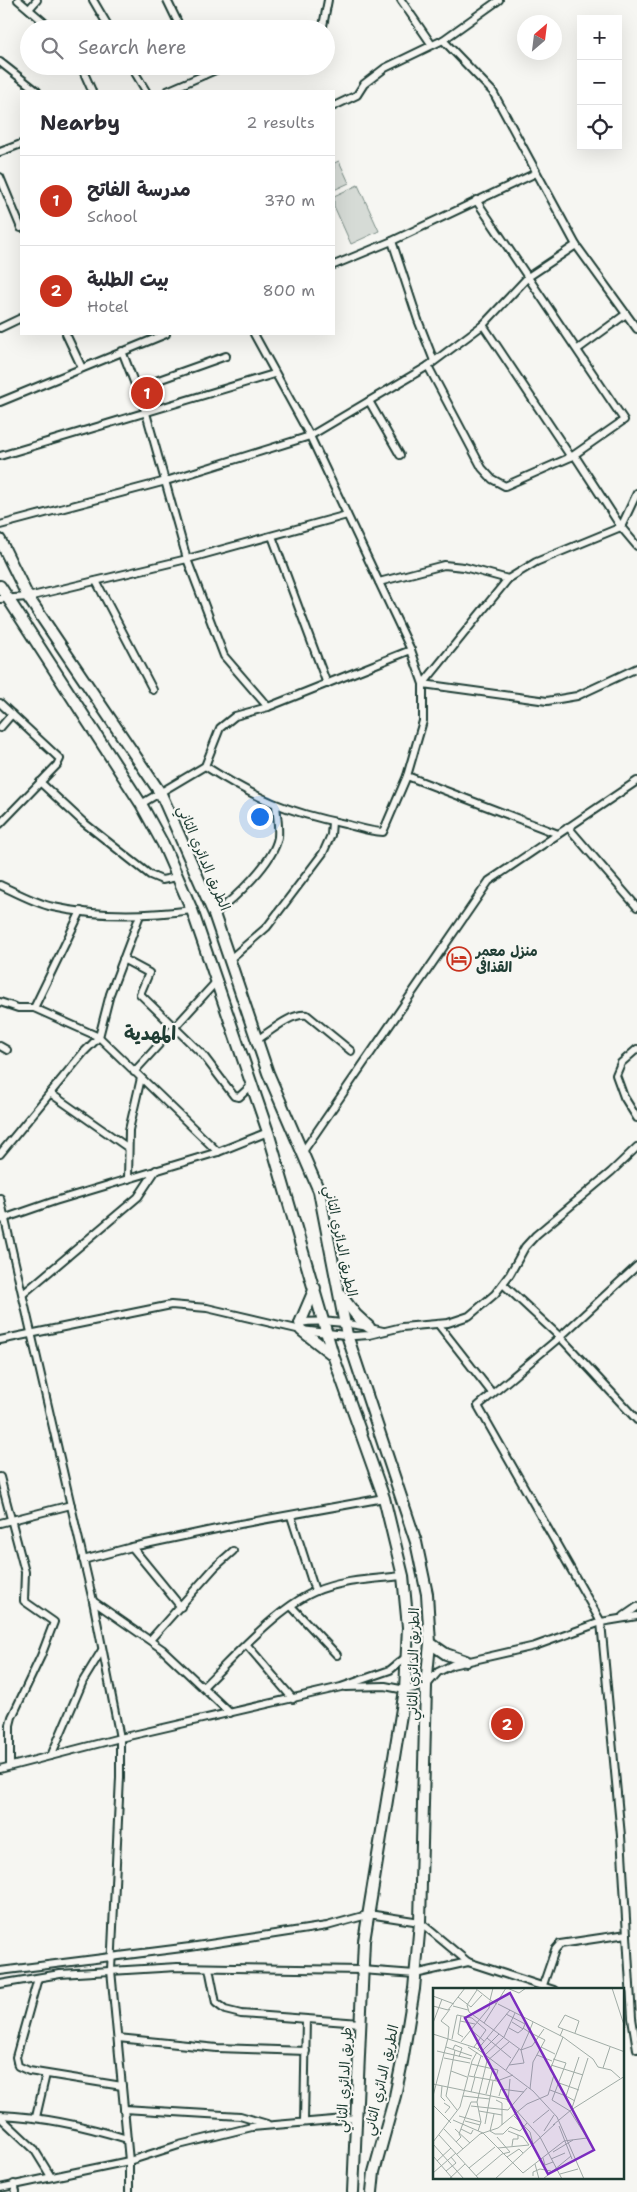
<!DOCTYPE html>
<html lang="en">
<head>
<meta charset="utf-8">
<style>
	body { margin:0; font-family:"Shantell Sans","Playpen Sans Arabic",sans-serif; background:#f7f7f7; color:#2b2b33 }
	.controls { position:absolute; right:15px; top:15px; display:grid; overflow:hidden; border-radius:0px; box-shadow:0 5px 20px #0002 }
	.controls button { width:45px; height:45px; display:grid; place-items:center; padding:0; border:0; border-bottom:1px solid #e1e1e2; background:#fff; color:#2b2b33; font:25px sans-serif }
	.compass { position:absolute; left:517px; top:15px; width:45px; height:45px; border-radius:50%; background:#fff; box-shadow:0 5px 20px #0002; rotate:28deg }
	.you { position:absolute; left:259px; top:816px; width:18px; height:18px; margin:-12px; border:4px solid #fff; border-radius:50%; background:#1a73e8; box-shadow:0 0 0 8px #1a73e833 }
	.badge { display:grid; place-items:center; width:32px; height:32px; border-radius:50%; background:#c8321e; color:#fff; font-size:16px; font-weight:700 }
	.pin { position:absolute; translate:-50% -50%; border:2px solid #fff; box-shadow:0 1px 5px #0006 }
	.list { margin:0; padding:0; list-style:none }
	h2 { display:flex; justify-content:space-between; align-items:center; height:65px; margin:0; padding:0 20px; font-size:21px }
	h2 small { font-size:16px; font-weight:400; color:#7c7c81 }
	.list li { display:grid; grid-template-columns:32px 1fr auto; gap:15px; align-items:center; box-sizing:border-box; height:90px; padding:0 20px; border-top:1px solid #e1e1e2 }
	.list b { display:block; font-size:19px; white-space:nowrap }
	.list p { margin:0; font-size:16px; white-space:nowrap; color:#7c7c81 }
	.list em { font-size:16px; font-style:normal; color:#7c7c81 }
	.icon { flex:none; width:28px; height:28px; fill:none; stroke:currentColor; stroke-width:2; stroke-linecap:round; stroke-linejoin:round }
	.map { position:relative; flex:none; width:637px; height:2192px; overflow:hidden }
	.search { position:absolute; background:#fff; box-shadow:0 5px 20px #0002; left:20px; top:20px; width:315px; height:55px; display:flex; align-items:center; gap:12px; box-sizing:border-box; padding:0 18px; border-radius:28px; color:#7c7c81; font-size:19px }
	.panel { position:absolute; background:#fff; box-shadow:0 5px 20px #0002; left:20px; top:90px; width:315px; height:245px; border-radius:0px }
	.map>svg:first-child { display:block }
	.park { fill:#d6dbd6; stroke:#7a8c85 }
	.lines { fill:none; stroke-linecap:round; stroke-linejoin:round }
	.minor-casing { stroke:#1f3d34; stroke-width:10 }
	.primary-casing { stroke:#1f3d34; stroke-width:14 }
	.minor { stroke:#f6f6f2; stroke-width:6 }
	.primary { stroke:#f6f6f2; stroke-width:10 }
	.labels { text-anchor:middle; stroke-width:4.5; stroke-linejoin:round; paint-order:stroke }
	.street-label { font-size:14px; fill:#1f3d34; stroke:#f6f6f2 }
	.poi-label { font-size:14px; font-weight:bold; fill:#1f3d34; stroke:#f6f6f2; text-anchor:start }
	.district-label { font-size:19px; font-weight:bold; fill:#1f3d34; stroke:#f6f6f2 }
	.inset-road { fill:none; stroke:#a0aca6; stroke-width:1 }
	.view { fill:#7b2cbf; fill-opacity:0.15; stroke:#7b2cbf; stroke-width:2.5 }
	.inset-edge { fill:none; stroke:#1f3d34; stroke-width:2.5 }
</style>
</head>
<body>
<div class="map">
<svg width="637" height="2192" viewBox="0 0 637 2192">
	<rect width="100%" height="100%" fill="#f6f6f2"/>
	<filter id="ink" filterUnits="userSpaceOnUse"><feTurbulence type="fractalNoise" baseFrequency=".02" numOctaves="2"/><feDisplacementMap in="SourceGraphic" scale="10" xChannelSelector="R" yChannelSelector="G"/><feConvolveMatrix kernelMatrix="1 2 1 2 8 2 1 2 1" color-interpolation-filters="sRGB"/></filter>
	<g filter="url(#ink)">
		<g class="park">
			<path d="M339,161l10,22 -15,7v-27z"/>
			<path d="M358,185l21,46 -28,13 -17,-38v-10z"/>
		</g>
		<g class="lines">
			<g class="minor-casing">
				<g id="minor">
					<path d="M18,0l34,29"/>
					<path d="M93,0l17,29"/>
					<path d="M167,0l14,29"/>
					<path d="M401,0l31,45"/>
					<path d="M29,9l8,-9"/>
					<path d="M320,29l3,-3 5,-26"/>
					<path d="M443,40l50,52 83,153 61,84"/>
					<path d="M0,62l37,29"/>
					<path d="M81,66l11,25"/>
					<path d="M131,66l15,25"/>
					<path d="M200,66l4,9"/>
					<path d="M167,91l58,-25"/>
					<path d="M334,106l23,-11 7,-11 21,-16 58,-28 56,-40"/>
					<path d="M0,152l21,-8"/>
					<path d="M0,177l21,51"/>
					<path d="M476,200l148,220 -53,37 -88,-132"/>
					<path d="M392,241l26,79 16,41"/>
					<path d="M334,265l58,-24 144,-68"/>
					<path d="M0,328l21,-10"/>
					<path d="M66,334l16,34"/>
					<path d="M254,334l56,102 101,214 12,34 124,17 30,-5 60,-28"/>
					<path d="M578,349l48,-35"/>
					<path d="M122,351l24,62 41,146 37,97 44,51"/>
					<path d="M428,366l54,102 10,11 13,7 66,-29"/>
					<path d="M136,388l90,-32"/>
					<path d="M369,401l31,54"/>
					<path d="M0,402l166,-68"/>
					<path d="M0,456l274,-82"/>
					<path d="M637,493l-16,34 16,19"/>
					<path d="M0,525l166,-44 144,-45 118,-70 55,-41 45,-48 48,-32"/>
					<path d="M272,536l55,148"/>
					<path d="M96,581l57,109"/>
					<path d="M379,582l65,-17 20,2 44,12"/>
					<path d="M0,599l28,-2 159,-38 160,-44"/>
					<path d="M0,703l60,56 -3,6 -57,59"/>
					<path d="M0,728l12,-14"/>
					<path d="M205,766c50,32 82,46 140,58 12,3 26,8 38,8l24,-56 16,-55v-37l85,-105 28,-17 85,-35 -46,-71"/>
					<path d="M407,776l151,58"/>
					<path d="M40,782l43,40 67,53 12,5 15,-3"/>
					<path d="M141,804l64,-38 15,-38 15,-12 33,-9 143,-57"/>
					<path d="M568,827l69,80"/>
					<path d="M0,885c17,8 35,18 53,22 45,10 93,9 139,3"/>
					<path d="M214,914c20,-15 60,-52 64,-77 1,-11 -1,-21 -2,-32"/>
					<path d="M123,959l26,14 -9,21 63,61 31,41 5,1 13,-12"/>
					<path d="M230,959l37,-32 56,-74 8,-18 1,-13"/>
					<path d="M0,1002l18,6h16l65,29 119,115"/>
					<path d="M34,1008l47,-97"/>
					<path d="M257,1040c13,-8 33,-27 50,-25l44,36"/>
					<path d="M0,1046l7,4"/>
					<path d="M637,1049l-16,14 -5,12 8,22 13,21"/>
					<path d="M134,1072l81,-89"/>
					<path d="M50,1093l77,54"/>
					<path d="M302,1153l187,-272 148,-100"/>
					<path d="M0,1154l83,-101 16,-16 11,-43 30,-79"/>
					<path d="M128,1179l1,-49 12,-52"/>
					<path d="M0,1198l93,403 27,137v39l-9,193 18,191v31"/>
					<path d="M0,1220l55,-19 163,-49 50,-20"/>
					<path d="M637,1266l-77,71 -82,69 123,216 20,214 11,182 5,31"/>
					<path d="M503,1284l57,53 77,83"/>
					<path d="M23,1294l115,-97 18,-27"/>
					<path d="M299,1323c26,-4 59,1 84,8"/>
					<path d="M438,1324l54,69"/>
					<path d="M0,1340l171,-35 36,3 94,22 53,6 15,-1 33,-8 46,-4 21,-7 26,-22 15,-20 15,-27 11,-12 75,-63 26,-25"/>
					<path d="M0,1477l25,95 -1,29 30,21 -13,34 -29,61 -2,8v41"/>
					<path d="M291,1516l24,75"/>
					<path d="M0,1523l71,-18"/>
					<path d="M132,1547l108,-23 144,-26"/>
					<path d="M83,1560l49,-13 49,60"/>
					<path d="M93,1601l69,48 68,64"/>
					<path d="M291,1606l46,49"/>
					<path d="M624,1616l13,-9"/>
					<path d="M150,1640l65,-73 18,-16"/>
					<path d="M247,1645l46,54"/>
					<path d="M204,1686c30,-29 72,-77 110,-94 27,-12 60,-13 89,-16"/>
					<path d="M345,1687l40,-1 20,4 21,-4 12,-14 14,-7 83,-19 66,-24 36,-6"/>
					<path d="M51,1756l32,-75 19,-31"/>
					<path d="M0,1769l120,-31 221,-51 49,-17 16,-13"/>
					<path d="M209,1968l7,35 9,7 16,4 119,9"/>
					<path d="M0,1971l190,-24 137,-21 40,-11h8l45,7 48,40 86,28"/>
					<path d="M38,1978l-22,79 2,9 11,5 93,15"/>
					<path d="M0,1984l60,-10 117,-7 185,3 53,4 53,-12"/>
					<path d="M543,1985l12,-35 5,-6 67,-10"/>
					<path d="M118,2038l99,10 89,3"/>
					<path d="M124,2109l116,7 27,8"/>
					<path d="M0,2115c43,2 86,11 127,24"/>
					<path d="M0,2117l34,32 16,26"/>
					<path d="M36,2117l10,-43"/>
					<path d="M304,2122l2,-103"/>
					<path d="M14,2184l2,8"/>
					<path d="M0,2188l129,-27 50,-16 73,-18 104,-9"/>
				</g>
			</g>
			<g class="primary-casing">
				<g id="primary">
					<path d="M0,540l28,57 133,197 53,120 54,159 51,118 28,144 69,207 11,52 3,49 -4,43 -6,236 -6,67 -12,73 -7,34 -21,76 -2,20"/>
					<path d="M0,586l141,218 22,40 29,66 76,222 65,223 51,143 19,78 5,51 -3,63 -41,251 -11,251"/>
					<path d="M340,1294l16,21 13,12"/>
					<path d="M300,1323l15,-35"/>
					<path d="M301,1330l32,25"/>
					<path d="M430,1643l16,11 20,7"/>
				</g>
			</g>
			<use href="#minor" class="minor"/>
			<use href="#primary" class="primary"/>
		</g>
	</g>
	<defs>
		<g id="hotel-ring" transform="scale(1.25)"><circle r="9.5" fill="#f6f6f2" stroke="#c8321e" stroke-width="1.5"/><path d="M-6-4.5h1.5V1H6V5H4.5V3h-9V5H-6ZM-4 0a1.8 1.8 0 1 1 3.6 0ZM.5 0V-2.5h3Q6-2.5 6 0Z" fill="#c8321e"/></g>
	</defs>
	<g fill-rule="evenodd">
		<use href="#hotel-ring" x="459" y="959"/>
	</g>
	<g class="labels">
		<g class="street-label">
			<text transform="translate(204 858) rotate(67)" y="5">الطريق الدائري الثاني</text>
			<text transform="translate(341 1241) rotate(78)" y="5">الطريق الدائري الثاني</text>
			<text transform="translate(413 1664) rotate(-89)" y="5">الطريق الدائري الثاني</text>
			<text transform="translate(344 2080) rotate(-87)" y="5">طريق الدائري الثاني</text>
			<text transform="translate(381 2080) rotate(-77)" y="5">الطريق الدائري الثاني</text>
		</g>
		<g class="poi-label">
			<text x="476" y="956">منزل معمر<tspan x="476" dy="16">القذافى</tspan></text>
		</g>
		<g class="district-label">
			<text x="150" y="1040">المهدية</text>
		</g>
	</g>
	<g transform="translate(433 1988)">
		<rect width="191" height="191" fill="#f6f6f2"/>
		<path class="inset-road" d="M42,0l15,12M60,0l-3,12 7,4M74,0l12,5 7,-5M179,0l13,40M44,2l-10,15 2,7 52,38 11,-4 12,-17M0,8l21,8M25,9l13,10 11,-12M65,16l65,33 30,22 5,8 13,3 9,8M0,18l15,4 17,-22M20,18l15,4M73,26l19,10 -2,5 -11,-7M28,28l-3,18 5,3M27,33l15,3M0,35l9,-24M51,35l22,-35M76,40l9,5 5,-4M37,41l14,12M130,41l-5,-2 7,-12 14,6 -4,12M0,46l43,14 57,43 24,26 27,62M127,48l3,-7 62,23M15,50l1,-11 -8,-6 9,-12M54,50l24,20M19,51l5,-24 15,3 14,12M28,54l28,-34 1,-7M13,59l26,9M35,59l15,10M41,59l12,-17M108,59l14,7M20,61l2,-4 7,3 -3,9M45,61l32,-39M22,62l-9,46 11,14M4,63l34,8M48,64l18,-18M52,67l19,-18 11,-24M104,67l15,6M11,70l26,5M120,71l13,4 -14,37 18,11 19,30M38,76l27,6 -3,10M76,77l15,-2 -3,-13 8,-18 -6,-4M118,77l32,10M170,80l7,-21M73,82l13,-21M18,83l16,6M36,88l28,5 16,-6M41,89l7,-21M126,95l20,7M0,96l73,15 34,38 22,42M9,98l-1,11 4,4M97,101l3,-27 12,-22 -16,-8 4,-10M117,102l16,6M38,104l4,-15M53,106l7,-26M0,108l15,-58M30,108l27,3M66,108l2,-7 23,3M63,112l6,3v22M142,113l-9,-5 13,-39M75,114l2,-23M11,115l6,4 -5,6M0,117l18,18M38,118l37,4 19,-22M139,120l16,-50M46,123l23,4M61,126l-4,17 5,3h8l7,-7 10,4 7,-8M26,128l22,6M81,128l16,16 3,12M20,132l30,13 40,40M32,133l15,4M100,135l16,-13M52,136l8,-43M120,137l18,-15 54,-34M126,138l13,33M11,141l19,20M22,141l15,14M28,141l10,5 2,-4M45,143l3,-9 -4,-20 10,-41 22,-19M75,143l15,6 6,8M111,143l10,-16M6,147l40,44M0,154l27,-35 12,-46 5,-9M23,154l5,-5 -2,-3 12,-32h6M0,156l31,35M79,158l1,-7h5v-4M65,160l31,-3M120,164l20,-12M24,166l23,-20 18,-6 29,-24 21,-9 6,-20 -4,-5 13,-33M0,168l20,23M74,169l12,-8 4,4M110,170l2,7 8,-3M118,171l14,-6M4,173l14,-13M102,176l4,15M36,180l26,-21M13,183l10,-8 -5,-6M0,185l23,-20M90,185l41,-32 23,-3M127,186l18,-5M43,188l26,-22 8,-2 -13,-15M100,188v-4l7,-3 11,2M16,191l16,-15M62,191l60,-55M110,191l28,-23"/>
		<path class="view" d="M77,5l84,157 -46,24 -83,-156z"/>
		<rect width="191" height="191" class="inset-edge"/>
	</g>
</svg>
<div class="controls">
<button>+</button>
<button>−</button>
<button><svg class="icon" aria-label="locate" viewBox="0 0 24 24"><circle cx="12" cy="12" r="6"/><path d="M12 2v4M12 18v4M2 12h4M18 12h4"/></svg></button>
</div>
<svg class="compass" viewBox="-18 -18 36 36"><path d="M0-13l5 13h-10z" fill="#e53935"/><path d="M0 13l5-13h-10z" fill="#7c7c81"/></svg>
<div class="you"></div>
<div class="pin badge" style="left:147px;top:393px">1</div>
<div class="pin badge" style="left:507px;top:1724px">2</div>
<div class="search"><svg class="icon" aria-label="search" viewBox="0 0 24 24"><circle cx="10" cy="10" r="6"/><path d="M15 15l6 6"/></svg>Search here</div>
<section class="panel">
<h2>Nearby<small>2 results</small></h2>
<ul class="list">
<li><span class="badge">1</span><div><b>مدرسة الفاتح</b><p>School</p></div><em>370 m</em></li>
<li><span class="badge">2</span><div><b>بيت الطلبة</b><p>Hotel</p></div><em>800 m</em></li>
</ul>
</section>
</div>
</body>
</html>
